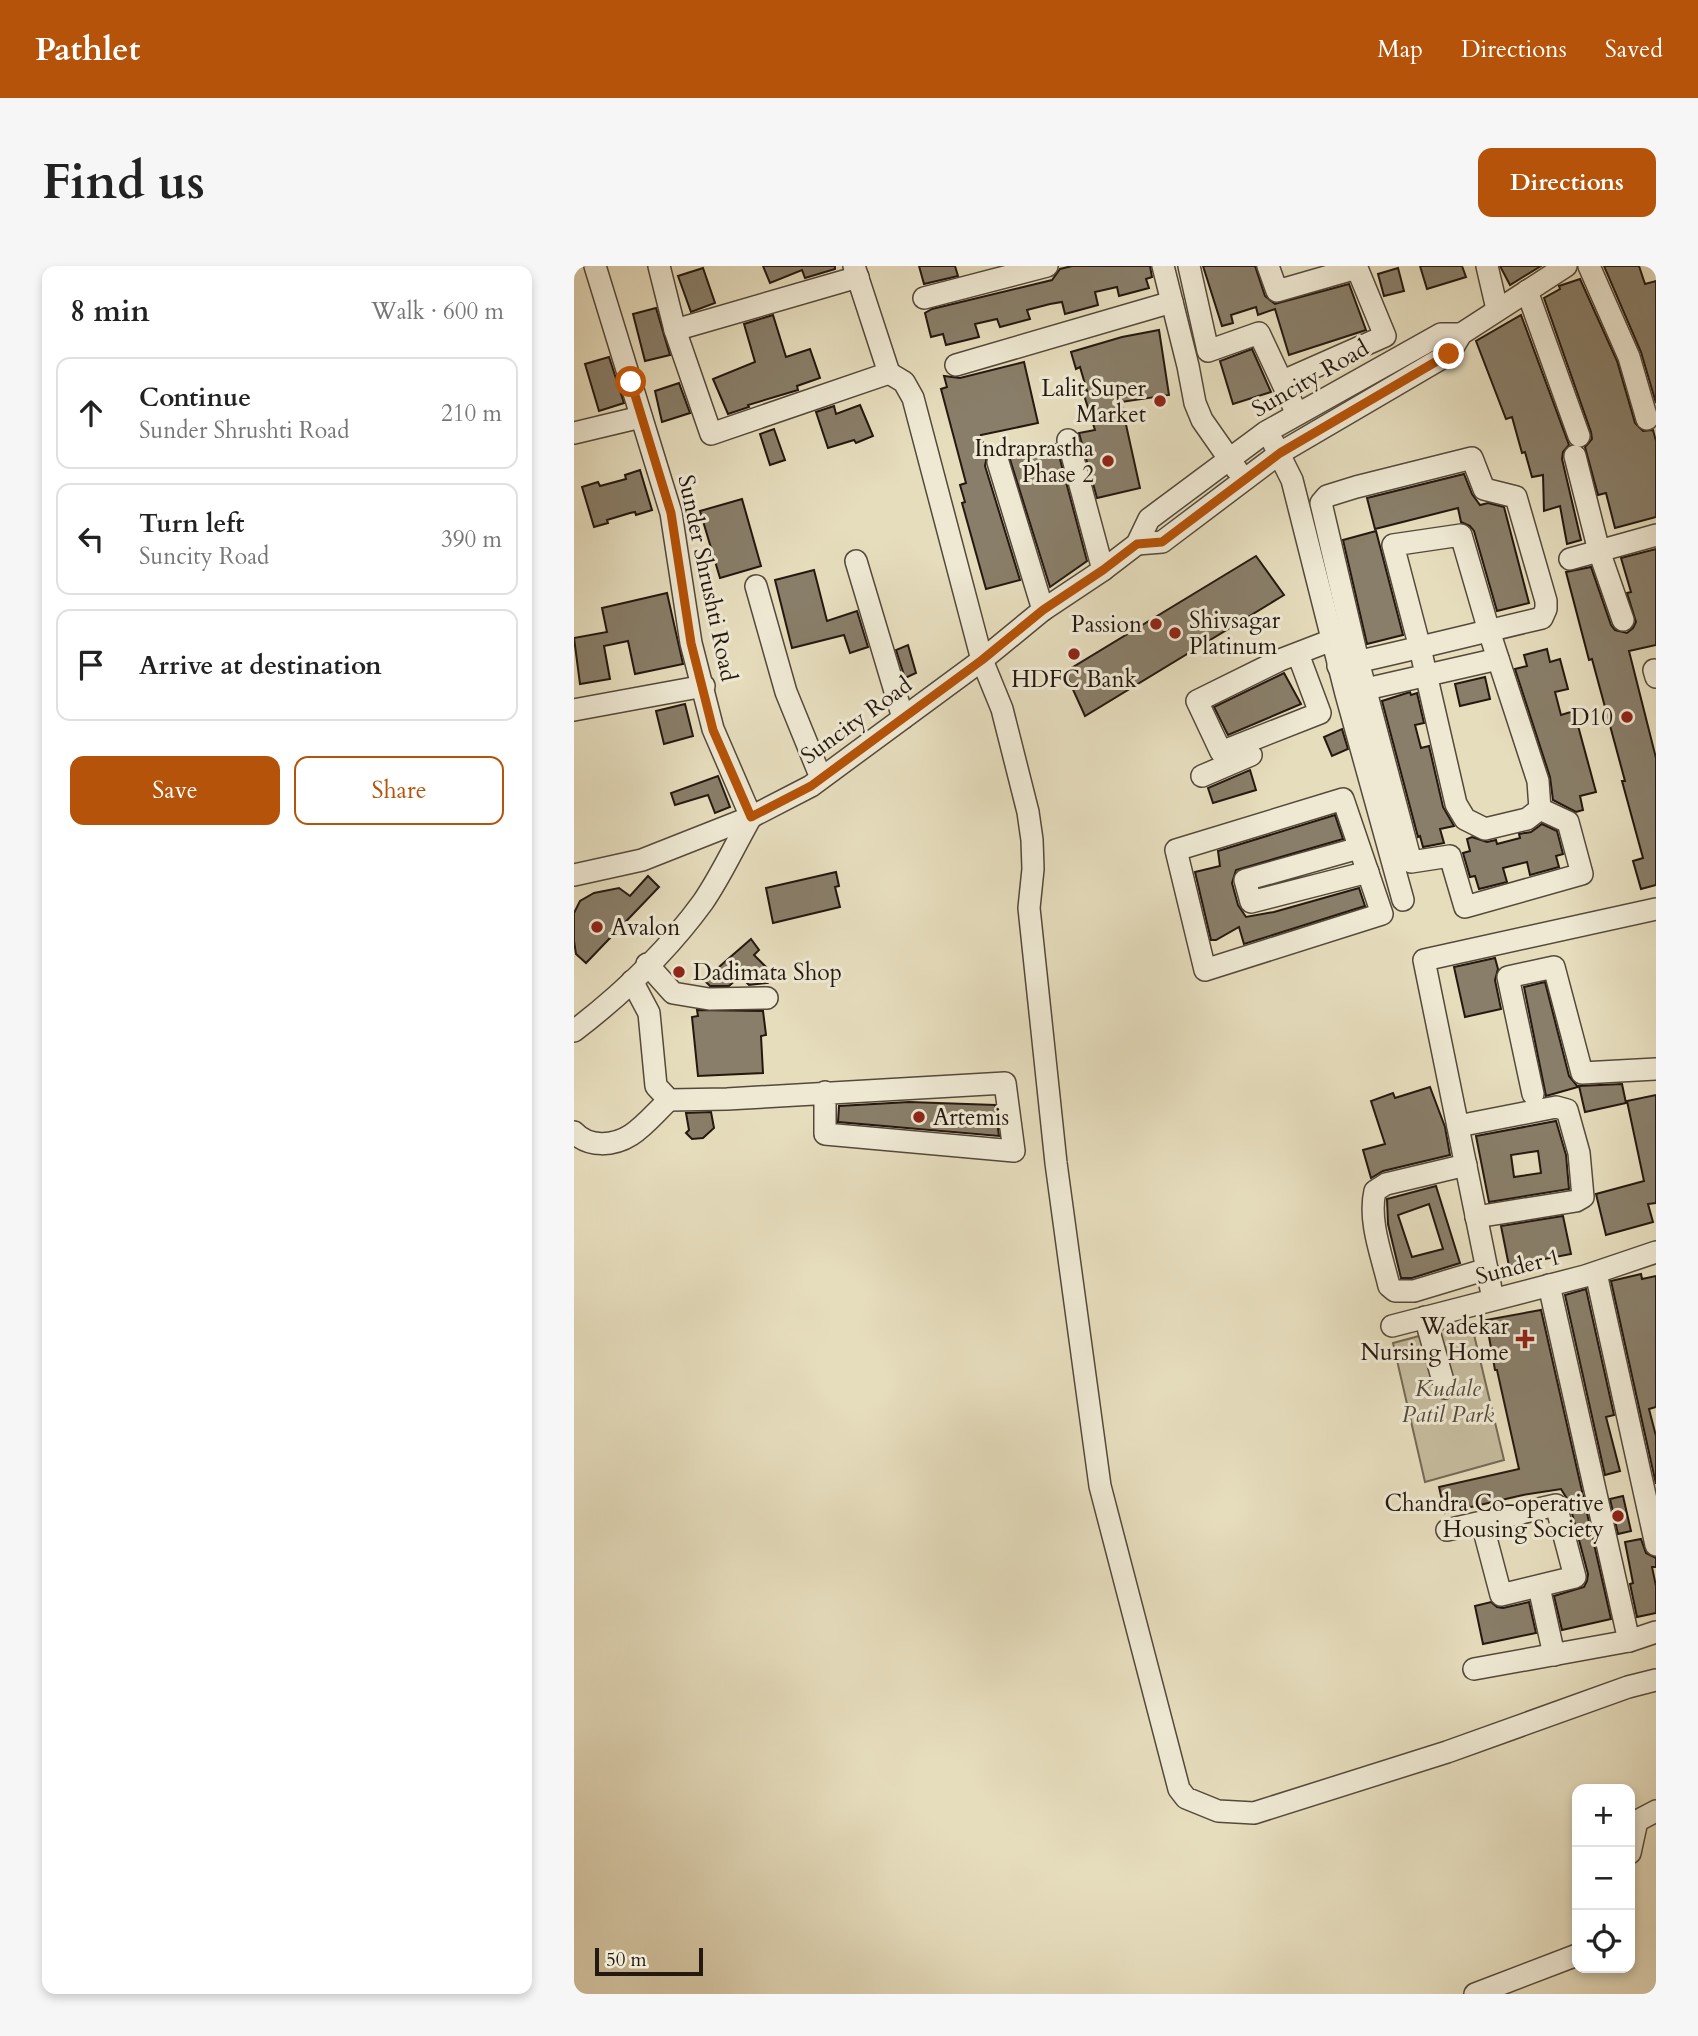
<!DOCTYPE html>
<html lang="en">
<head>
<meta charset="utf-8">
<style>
	body { margin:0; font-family:Cardo,serif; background:#f6f6f6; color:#222 }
	.controls { position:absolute; right:21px; bottom:21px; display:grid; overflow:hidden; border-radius:14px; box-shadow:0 4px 10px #0003 }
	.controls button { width:63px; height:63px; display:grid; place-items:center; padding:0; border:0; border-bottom:2px solid #e0e0e0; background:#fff; color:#222; font:35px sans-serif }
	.scale { position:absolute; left:21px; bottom:18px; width:108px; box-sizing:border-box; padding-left:7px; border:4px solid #24180f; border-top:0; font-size:19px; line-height:24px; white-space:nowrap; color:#24180f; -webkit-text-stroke:5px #efe9d4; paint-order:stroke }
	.stop { position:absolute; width:21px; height:21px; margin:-16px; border:5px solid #b45309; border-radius:50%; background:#fff }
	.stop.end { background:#b45309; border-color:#fff; box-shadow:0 2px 7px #0008 }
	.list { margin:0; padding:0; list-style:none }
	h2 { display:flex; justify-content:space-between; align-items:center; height:91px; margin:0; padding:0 28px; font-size:30px }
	h2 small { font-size:23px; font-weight:400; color:#767676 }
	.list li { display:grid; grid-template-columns:46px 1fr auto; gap:21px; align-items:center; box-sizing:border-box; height:112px; margin:0 14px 14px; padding:0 14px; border:2px solid #e0e0e0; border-radius:14px }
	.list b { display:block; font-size:26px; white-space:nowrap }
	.list p { margin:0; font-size:23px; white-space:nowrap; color:#767676 }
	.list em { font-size:23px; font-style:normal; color:#767676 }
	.actions { display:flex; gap:14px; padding:21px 28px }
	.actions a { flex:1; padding:16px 0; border:2px solid #b45309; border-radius:14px; text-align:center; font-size:24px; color:#b45309 }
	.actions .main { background:#b45309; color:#fff }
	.icon { flex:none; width:38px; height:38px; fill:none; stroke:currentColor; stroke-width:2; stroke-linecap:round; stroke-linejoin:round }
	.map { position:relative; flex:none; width:1082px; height:1728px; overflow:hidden; border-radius:14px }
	header { display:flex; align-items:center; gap:42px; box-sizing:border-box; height:98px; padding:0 35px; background:#b45309; color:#fff }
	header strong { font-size:33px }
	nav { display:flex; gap:38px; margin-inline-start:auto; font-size:24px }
	.intro { display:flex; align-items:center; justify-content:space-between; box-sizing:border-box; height:168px; padding:0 42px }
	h1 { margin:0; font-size:49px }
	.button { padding:18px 32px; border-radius:14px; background:#b45309; color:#fff; font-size:24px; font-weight:700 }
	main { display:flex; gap:42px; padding:0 42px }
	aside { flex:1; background:#fff; border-radius:14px; box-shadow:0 4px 10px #0003 }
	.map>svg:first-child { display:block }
	.green { fill:#c5bc9f; stroke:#746a57; stroke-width:2 }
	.building { fill:#897e69; stroke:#24180f; stroke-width:2; fill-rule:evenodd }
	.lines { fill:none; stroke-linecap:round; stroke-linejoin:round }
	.minor-casing { stroke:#54493a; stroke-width:24 }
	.minor { stroke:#efe9d4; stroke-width:21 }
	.route { stroke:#b45309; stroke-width:9 }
	.poi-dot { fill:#8f2418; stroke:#efe9d4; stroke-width:2.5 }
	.labels { text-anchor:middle; stroke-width:6; stroke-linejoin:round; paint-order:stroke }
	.street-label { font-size:23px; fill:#24180f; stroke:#efe9d4 }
	.poi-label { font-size:23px; fill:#24180f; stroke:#efe9d4; text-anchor:end }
	.park-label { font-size:23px; font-style:italic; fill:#54493a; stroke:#efe9d4 }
</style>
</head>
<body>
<header>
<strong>Pathlet</strong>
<nav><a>Map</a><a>Directions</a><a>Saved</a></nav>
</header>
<div class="intro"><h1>Find us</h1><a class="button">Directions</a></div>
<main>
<aside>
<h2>8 min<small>Walk · 600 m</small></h2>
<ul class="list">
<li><svg class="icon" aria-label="ahead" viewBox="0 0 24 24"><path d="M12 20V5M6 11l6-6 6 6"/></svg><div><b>Continue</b><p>Sunder Shrushti Road</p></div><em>210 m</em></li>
<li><svg class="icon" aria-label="left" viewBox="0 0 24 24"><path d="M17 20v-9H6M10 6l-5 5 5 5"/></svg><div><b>Turn left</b><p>Suncity Road</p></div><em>390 m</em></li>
<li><svg class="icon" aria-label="arrive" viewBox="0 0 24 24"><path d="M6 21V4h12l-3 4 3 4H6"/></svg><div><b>Arrive at destination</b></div></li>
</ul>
<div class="actions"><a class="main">Save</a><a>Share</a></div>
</aside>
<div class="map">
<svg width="1082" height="1728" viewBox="0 0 1082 1728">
	<rect width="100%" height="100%" fill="#e6ddbd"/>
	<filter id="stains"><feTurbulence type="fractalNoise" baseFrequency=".00286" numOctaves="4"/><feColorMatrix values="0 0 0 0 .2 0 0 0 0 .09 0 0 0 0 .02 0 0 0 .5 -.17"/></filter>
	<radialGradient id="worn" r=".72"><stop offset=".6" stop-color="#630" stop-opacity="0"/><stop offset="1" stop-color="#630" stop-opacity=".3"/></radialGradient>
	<path class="green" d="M897,1056l33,138 -79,22 -32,-139z"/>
	<g class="building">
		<path d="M189,0h72v3l-30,9 -3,-8 -32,13z"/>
		<path d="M345,0h36l3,10 -34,8z"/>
		<path d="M498,0h78l2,11 -6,2 3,9 -30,8 -2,-9 -22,5 3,13 -33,9 -3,-12 -12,2 -23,6 3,9 -30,8 -3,-8 -22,5 4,13 -33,8 -3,-11 -12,3 -6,-24 7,-4 120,-29 8,-11z"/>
		<path d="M629,0h52l10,30 10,8 74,-20 17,46 -77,25 -14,-46 -17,6 -2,-8 -25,8 2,8 -11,3z"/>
		<path d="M846,0h42l4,11 -39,12z"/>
		<path d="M926,0h41l-31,19z"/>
		<path d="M1030,0h35l6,18 11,-3v122l-15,-51z"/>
		<path d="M129,2l12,35 -24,9 -13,-36z"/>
		<path d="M824,2l6,23 -20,5 -6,-22z"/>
		<path d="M1006,13l37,82 18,62 8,8 10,-1 3,11v76l-41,11 -9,-35 -8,2 -13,-48 7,-8 -1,-7 -47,-134 16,-9 -1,-3z"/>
		<path d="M82,42l14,47 -25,6 -12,-47z"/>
		<path d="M199,49l13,42 24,-8 10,29 -23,8 1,4 -50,15 1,2 -21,7 -15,-35 42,-17 -11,-38z"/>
		<path d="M947,49l48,130 -6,7 -1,7 19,81 -14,4 -7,-38 -16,5 -1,-36 -11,2 -7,-25 -3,1 -10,-36 -6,2 -30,-78z"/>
		<path d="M585,64l10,65 -48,7 19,86 -43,10 -18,-65 16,-3 -12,-38 4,-1 -7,-24 -4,2 -5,-17 51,-15z"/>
		<path d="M678,83l19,43 -38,12 -13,-43z"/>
		<path d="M35,91l15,46 -25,8 -14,-47z"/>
		<path d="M450,96l14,61 -57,12 6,21 -2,10 35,114 -34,9 -24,-86 3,-1 -5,-17 6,-2 -25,-94 6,-2 -3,-11 16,2z"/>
		<path d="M105,117l11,30 -28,9 -7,-31z"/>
		<path d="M286,139l13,31 -17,7 -2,-3 -26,8 -12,-36 18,-6 2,8z"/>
		<path d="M200,163l11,31 -15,5 -10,-31z"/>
		<path d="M482,178l31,117 -37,26 -42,-134z"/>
		<path d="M66,204l12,40 -16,5 -1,-3 -5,1 -23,7 1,3 -14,4 -12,-40 16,-5 2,4 26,-7 -1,-4z"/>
		<path d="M890,208l8,20 8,11 8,-2 16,4 25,96 -32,8 -23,-80 -4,-5 -9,-4 -3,-14 -83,21 -8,-31z"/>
		<path d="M168,233l19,67 -41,12 -20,-67z"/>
		<path d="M802,265l27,104 -36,9 -24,-104z"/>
		<path d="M1082,283v96l-27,6 27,107v127l-15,4 -8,-28 10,-3 -21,-77h3l-33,-122 -3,1 -23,-88 25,-5 20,58 4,5 12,3 6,-5 3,-6 -9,-29 4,-1 -10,-34z"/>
		<path d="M682,290l28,39 -199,121 -20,-44z"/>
		<path d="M240,304l13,51 30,-10 11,36 -18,6 -6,-18 -52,13 -17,-68z"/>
		<path d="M93,327l16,71 -48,10 -7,-33 -24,5 6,33 -30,5 -6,-46 33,-6 -5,-24z"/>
		<path d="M334,379l8,28 -11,5 -9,-28z"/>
		<path d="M973,383l3,13 10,-3 8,30 -13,3 6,23 13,-4 22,81 -16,4 3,14 -7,2 -23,-12 -3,-23 -35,-108 12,-3 -3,-11z"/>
		<path d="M710,407l17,31 -73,31 -14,-28z"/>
		<path d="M911,411l5,22 -30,7 -5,-22z"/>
		<path d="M836,426l1,3 6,-2 7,30 -9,2 6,23 8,-2 14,61 11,19 -14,3 4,14 -21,4 -3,-11 -2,1 -36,-136z"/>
		<path d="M111,438l8,32 -29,8 -8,-33z"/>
		<path d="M768,463l6,20 -16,7 -8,-19z"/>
		<path d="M676,504l6,20 -43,13 -5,-15z"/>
		<path d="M144,510l12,31 -15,6 -7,-18 -33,10 -4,-12z"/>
		<path d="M761,549l8,24 -107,31 -4,13 6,22 8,12 28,-5 85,-24 6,18 -121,38 -5,-17 -23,13h-5l-16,-68 25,-6 -2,-15z"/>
		<path d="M968,558l15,7 6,23 -7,2 3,11 -29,8 -3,-13 -24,6 4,14 -28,7 -4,-13 -5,1 -7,-24 7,-2 -3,-12 5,-2 15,5 9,-2 1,4 23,-6 -1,-4 12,-2z"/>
		<path d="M262,606l3,14 -4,1 5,20 -67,16 -7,-35z"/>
		<path d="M74,610l11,11 -73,76 -10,-9 -2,-13v-28l6,-12 14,-8 25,-5 11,8z"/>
		<path d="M177,673l8,11 -5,5 12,12 -8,7 9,9 -18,2 -9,-9 -11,10h-19l-6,-6z"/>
		<path d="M921,692l3,11 -3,11 6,29 -36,8 -11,-50z"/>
		<path d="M971,716l24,94 9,11 -32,9 -22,-109z"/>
		<path d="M123,744l66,1 3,24 -5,1 2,37 -65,3 -6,-59 6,-1z"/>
		<path d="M1048,818l4,19 -41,9 -6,-26z"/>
		<path d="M856,821l15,40 5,28 -67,16 -12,7 -8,-28 22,-6 -14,-43 22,-8 2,5z"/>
		<path d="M1082,829v108l-8,1 5,18 -47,13 -10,-41 48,-13 -17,-80z"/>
		<path d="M335,836l86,3 4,31 -161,-14 1,-16z"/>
		<path d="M137,846l3,16 -11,10 -11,1 -6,-6 3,-3 -3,-17z"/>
		<path d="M982,855l10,34 3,34 -80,13 -13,-66zM964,885l3,22 -27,4 -3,-22z"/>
		<path d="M862,920l24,77 -48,15h-11l-13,-54 -1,-25zM855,938l14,45 -31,8 -14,-42z"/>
		<path d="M989,950l8,38 -62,12 -8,-40z"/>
		<path d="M1067,1008l1,5 14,-3v131l-7,2 7,27v48l-45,-203z"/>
		<path d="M1012,1023l28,126 -8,2 14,54 -15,4 -40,-180z"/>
		<path d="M967,1044l70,309 -49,11 -8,-34 30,-9 3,-6 1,-7 -19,-72 -8,-13 -38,6 -78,18 -6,-26 80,-18 -22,-99h-2l-9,-50z"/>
		<path d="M1049,1230l8,35 -13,3 -8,-35z"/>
		<path d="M1067,1273l5,14 10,5v9h-4l4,19v27l-19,4 -7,-33 3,-1 -8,-41z"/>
		<path d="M917,1336l6,5 6,1 26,-6 7,31 -53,11 -8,-38z"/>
	</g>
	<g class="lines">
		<g class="minor-casing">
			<g id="minor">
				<path d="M21,0l76,247 20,130 22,86 38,88"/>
				<path d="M85,0l16,64 36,104 178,-61 15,9 9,16 69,262 20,49 26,103 4,28 1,29 -4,39 27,255 44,323 79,303 7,9 32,13 36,2 193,-61 181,-65 28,-7"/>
				<path d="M280,0l35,107"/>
				<path d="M589,0l25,100 7,37 7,17 35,50"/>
				<path d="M615,0l19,85 51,-18 38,81"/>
				<path d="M694,0l9,25 80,-23 28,68 -102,45"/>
				<path d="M913,0l10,43"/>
				<path d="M1015,0l40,91 18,62"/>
				<path d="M953,25l52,145"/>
				<path d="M350,32l123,-32"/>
				<path d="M101,64l183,-53"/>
				<path d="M382,99l216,-63"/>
				<path d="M0,167l67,-16"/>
				<path d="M494,174l35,130"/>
				<path d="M699,176l19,38 54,214 57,206"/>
				<path d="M1001,190l24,95 24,69"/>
				<path d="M424,196l45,148"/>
				<path d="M887,269l28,96 49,150 2,28 -13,10 -42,10 -20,-10 -9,-15 -36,-156 -27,-103z"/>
				<path d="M563,278l25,-2 118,-89 169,-99 12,-20 105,-68"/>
				<path d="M996,293l86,-24"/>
				<path d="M282,295l47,157"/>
				<path d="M182,320l30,106 35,86"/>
				<path d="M724,388l22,59 -99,39 -24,-51 83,-41 52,-20"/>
				<path d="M764,400c69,-15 136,-32 204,-48l4,-9v-8l-30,-104 -32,-8 -12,-31 -116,29 -29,9 -6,7 37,158 53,201 39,-6 15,51 117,-33 -14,-52 -28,-13"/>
				<path d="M1080,404l2,7"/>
				<path d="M779,426l145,-33"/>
				<path d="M0,444l130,-24"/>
				<path d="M628,510l49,-21"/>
				<path d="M769,533l39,115 -177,56 -29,-120z"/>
				<path d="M785,582l-114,32 6,22 117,-30"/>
				<path d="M0,609l68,-15 109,-43 60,-31 171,-126 61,-50 60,-40 34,-26 12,-25 117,-87 175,-98h20"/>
				<path d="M73,698l26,29 36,6 58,-1"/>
				<path d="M58,715l17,32 7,73 13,14 58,-1 278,-16 9,68 -189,-17v-42"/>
				<path d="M0,765c47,-36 94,-81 129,-129 18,-26 32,-57 48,-85"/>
				<path d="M959,828l-25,-117 46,-10 28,106 74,-4"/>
				<path d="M884,860l98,-19 11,3 12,43 4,44 -7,4 -100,16"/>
				<path d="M0,866c14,16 40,14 57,3 14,-9 26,-24 38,-35"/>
				<path d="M892,899l-80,19 -11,7c-7,30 7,65 14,95l6,5h19l73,-22"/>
				<path d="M1022,1007l60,272"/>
				<path d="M975,1019l80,356"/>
				<path d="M919,1033l-69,-339 232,-51"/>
				<path d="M851,1051l20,71"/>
				<path d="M818,1060l193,-50 71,-24"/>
				<path d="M873,1264l109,-25 19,72 -74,18 -19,-72"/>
				<path d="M965,1321l15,68"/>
				<path d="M900,1403l155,-28 27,-9"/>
				<path d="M1056,1587l7,-32 19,-10"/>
				<path d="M901,1728l102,-39"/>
			</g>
		</g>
		<use href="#minor" class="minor"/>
	</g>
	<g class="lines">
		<path class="route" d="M57,116l40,131 20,130 22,87 38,87 60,-31 171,-126 61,-50 60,-40 34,-26 25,-2 118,-89 169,-99"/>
	</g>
	<g class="poi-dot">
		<circle cx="586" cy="135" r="7"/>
		<circle cx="534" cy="195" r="7"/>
		<circle cx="582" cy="358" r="7"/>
		<circle cx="601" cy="367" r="7"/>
		<circle cx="500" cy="388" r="7"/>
		<circle cx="1053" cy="451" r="7"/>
		<circle cx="23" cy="661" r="7"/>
		<circle cx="105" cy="706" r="7"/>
		<circle cx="345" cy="851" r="7"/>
		<path d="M947.5 1062.5h7v7h7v7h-7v7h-7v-7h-7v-7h7z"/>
		<circle cx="1044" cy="1250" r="7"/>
	</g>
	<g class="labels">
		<g class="street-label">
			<text transform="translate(736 112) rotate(-30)" y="8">Suncity Road</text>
			<text transform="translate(134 312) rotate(78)" y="8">Sunder Shrushti Road</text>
			<text transform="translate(282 454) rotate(-36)" y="8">Suncity Road</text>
			<text transform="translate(944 1000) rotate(-14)" y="8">Sunder 1</text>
		</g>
		<g class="poi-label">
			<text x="572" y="130">Lalit Super<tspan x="572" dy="26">Market</tspan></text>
			<text x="520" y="190">Indraprastha<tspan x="520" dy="26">Phase 2</tspan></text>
			<text x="615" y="362" text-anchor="start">Shivsagar<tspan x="615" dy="26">Platinum</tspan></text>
			<text x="568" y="366">Passion</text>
			<text x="500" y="421" text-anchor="middle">HDFC Bank</text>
			<text x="1039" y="459">D10</text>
			<text x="37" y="669" text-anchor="start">Avalon</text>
			<text x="119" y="714" text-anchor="start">Dadimata Shop</text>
			<text x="359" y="859" text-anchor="start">Artemis</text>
			<text x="935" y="1068">Wadekar<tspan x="935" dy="26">Nursing Home</tspan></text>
			<text x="1030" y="1245">Chandra Co-operative<tspan x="1030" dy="26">Housing Society</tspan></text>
		</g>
		<g class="park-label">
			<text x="874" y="1130">Kudale<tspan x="874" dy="26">Patil Park</tspan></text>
		</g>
	</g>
	<rect width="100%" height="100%" filter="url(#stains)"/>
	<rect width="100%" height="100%" fill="url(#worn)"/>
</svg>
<div class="controls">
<button>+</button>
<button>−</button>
<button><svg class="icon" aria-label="locate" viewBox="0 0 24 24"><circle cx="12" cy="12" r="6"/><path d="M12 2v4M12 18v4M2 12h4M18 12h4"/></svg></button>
</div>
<div class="scale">50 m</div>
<div class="stop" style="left:57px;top:116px"></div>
<div class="stop end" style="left:875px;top:88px"></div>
</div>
</main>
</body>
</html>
